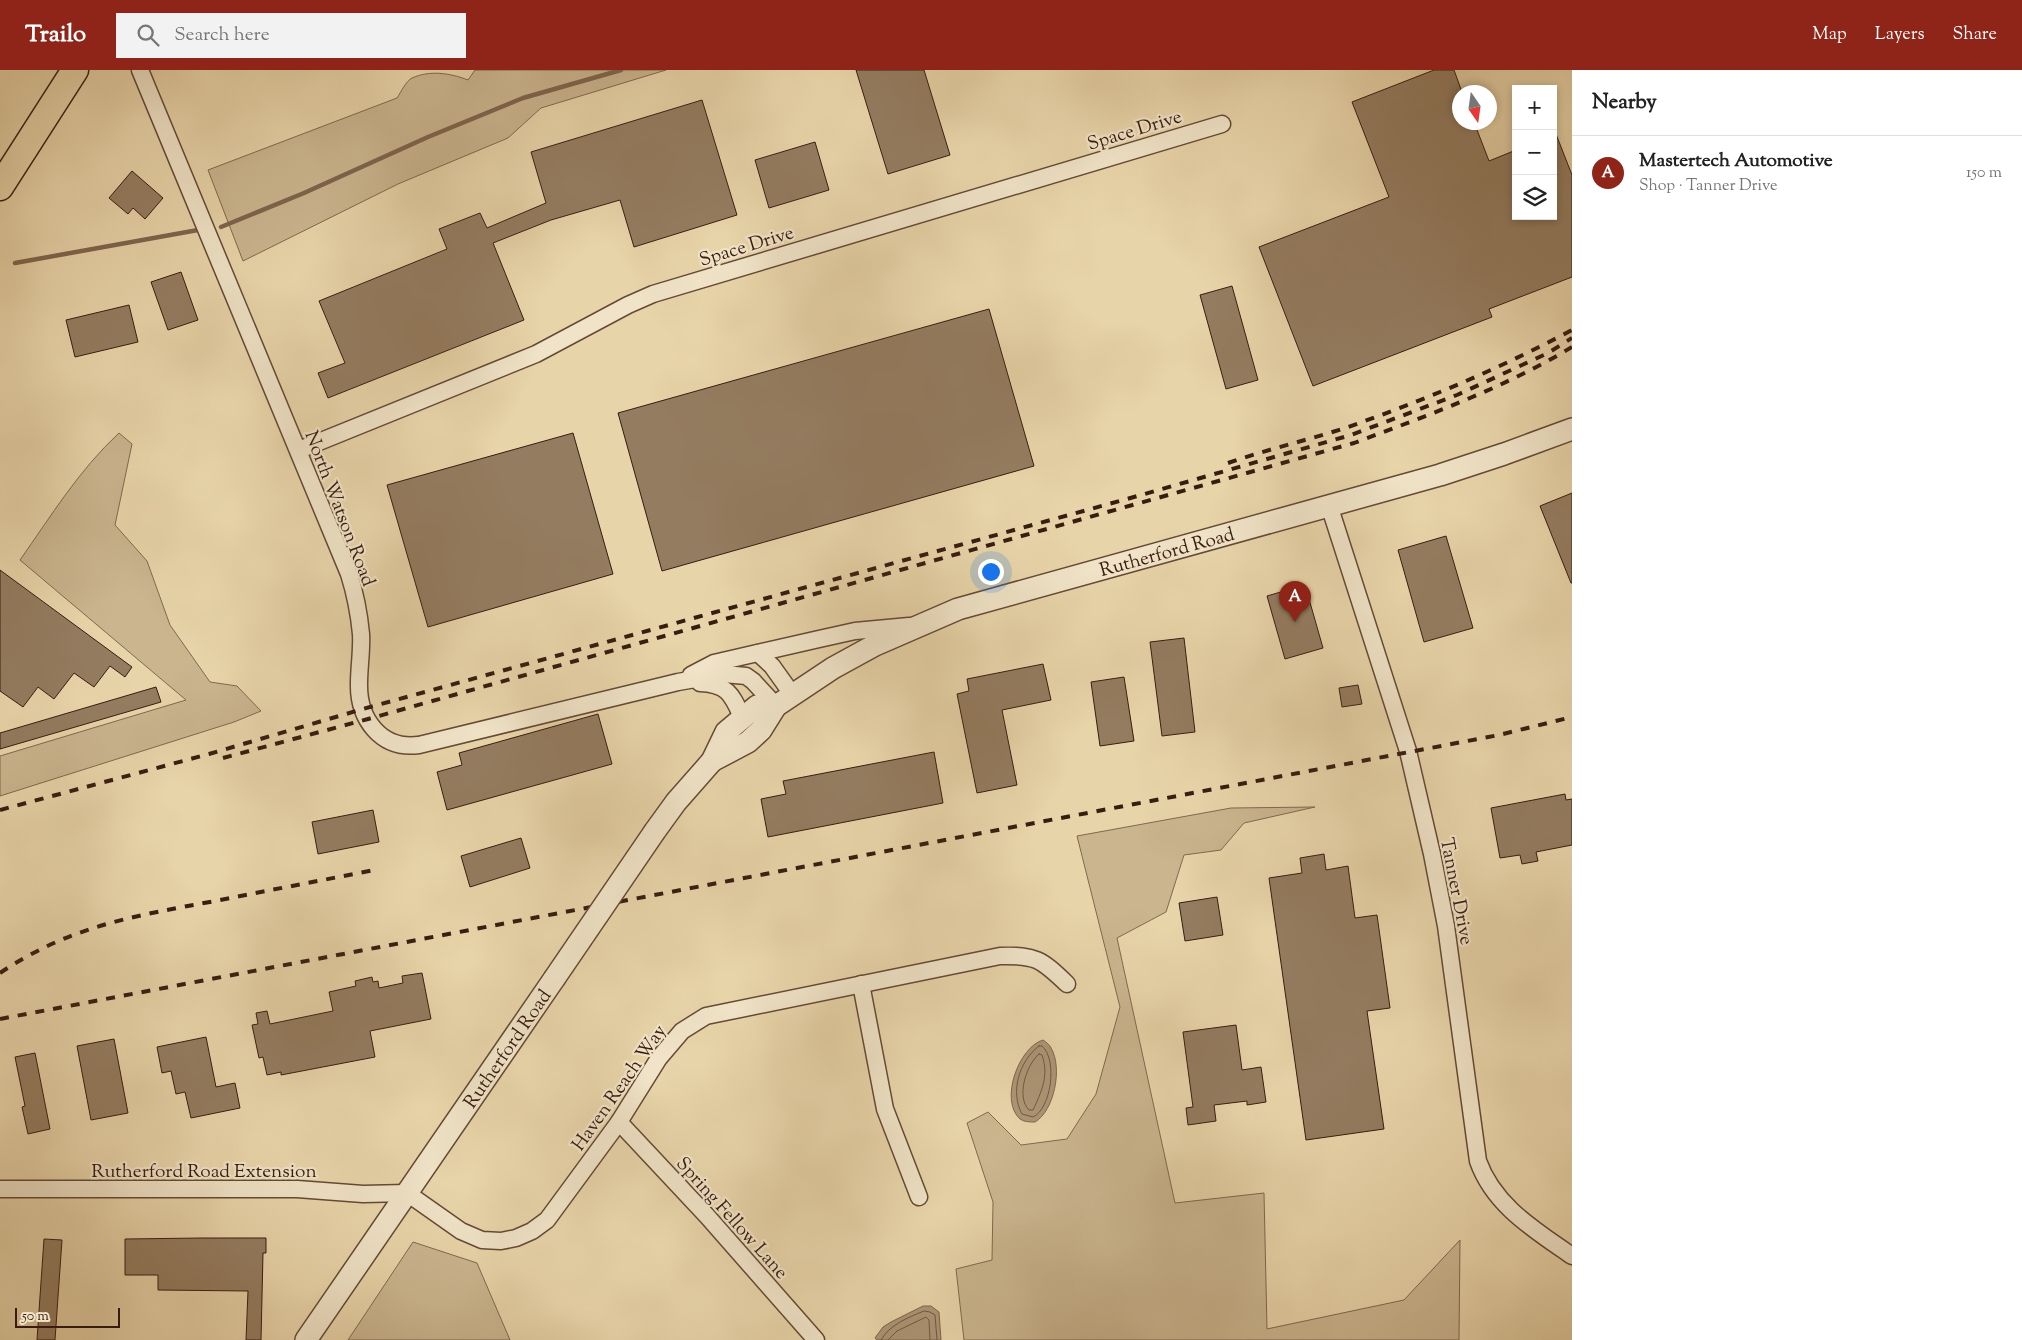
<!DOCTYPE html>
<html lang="en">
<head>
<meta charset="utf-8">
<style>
	body { margin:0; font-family:"Sorts Mill Goudy",serif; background:#f2f2f2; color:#222 }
	.controls { position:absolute; right:15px; top:15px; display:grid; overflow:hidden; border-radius:0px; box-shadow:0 2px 8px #0003 }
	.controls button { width:45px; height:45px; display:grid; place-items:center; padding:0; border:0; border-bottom:1px solid #e0e0e0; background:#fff; color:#222; font:25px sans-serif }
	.compass { position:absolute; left:1452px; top:15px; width:45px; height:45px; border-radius:50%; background:#fff; box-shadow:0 2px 8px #0003; rotate:167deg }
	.scale { position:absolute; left:15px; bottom:12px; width:105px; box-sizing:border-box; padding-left:5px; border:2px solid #381c10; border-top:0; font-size:14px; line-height:18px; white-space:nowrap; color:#381c10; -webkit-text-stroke:4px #f0e3c7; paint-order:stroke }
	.you { position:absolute; left:990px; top:501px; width:18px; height:18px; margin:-12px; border:4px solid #fff; border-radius:50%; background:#1a73e8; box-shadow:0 0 0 8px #1a73e833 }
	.badge { display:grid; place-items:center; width:32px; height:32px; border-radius:50%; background:#8f2418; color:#fff; font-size:16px; font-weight:700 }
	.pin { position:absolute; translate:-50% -41px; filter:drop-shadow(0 1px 2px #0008) }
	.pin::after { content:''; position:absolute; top:26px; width:18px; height:15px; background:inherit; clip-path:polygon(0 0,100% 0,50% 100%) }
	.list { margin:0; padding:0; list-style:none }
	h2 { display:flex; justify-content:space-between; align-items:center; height:65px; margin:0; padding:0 20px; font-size:21px }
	h2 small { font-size:16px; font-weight:400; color:#767676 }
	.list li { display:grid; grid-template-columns:32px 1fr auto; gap:15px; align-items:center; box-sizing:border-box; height:75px; padding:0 20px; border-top:1px solid #e0e0e0 }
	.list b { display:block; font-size:19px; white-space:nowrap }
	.list p { margin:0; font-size:16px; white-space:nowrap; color:#767676 }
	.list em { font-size:16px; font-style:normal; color:#767676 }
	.icon { flex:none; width:28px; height:28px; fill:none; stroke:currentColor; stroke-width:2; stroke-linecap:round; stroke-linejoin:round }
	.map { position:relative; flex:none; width:1572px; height:1270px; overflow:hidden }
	header { display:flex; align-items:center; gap:30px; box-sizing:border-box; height:70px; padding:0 25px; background:#8f2418; color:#fff }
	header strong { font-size:24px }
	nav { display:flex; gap:28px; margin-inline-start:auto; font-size:18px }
	.search { width:350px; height:45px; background:#f2f2f2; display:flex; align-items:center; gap:12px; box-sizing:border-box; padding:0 18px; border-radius:0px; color:#767676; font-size:19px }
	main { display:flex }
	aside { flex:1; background:#fff }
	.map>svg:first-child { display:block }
	.green { fill:#cab58f; stroke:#816850 }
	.water { fill:#ac9575; stroke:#7e654d }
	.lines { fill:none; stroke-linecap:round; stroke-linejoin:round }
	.shore { stroke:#725842; stroke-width:1 }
	.stream { stroke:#7e654d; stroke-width:4.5 }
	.building { fill:#947c60; stroke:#381c10 }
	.minor-casing { stroke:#644a36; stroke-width:19 }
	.tertiary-casing { stroke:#644a36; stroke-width:24 }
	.primary-casing { stroke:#381c10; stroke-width:29 }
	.minor { stroke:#f0e3c7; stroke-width:16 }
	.tertiary { stroke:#f0e3c7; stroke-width:21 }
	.primary { stroke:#e8d4a9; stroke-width:26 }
	.rail { stroke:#381c10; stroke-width:4; stroke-dasharray:9 9; stroke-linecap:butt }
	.tertiary-bridge-casing { stroke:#644a36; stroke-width:24; stroke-linecap:butt }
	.tertiary-bridge { stroke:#f0e3c7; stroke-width:21 }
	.labels { text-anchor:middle; stroke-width:4.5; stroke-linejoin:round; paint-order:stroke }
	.street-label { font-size:19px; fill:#381c10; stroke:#f0e3c7 }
</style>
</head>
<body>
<header>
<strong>Trailo</strong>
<div class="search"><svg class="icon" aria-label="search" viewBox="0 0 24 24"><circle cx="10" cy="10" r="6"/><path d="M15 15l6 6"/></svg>Search here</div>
<nav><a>Map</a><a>Layers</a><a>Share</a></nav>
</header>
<main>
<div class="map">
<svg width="1572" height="1270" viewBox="0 0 1572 1270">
	<rect width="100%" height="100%" fill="#e8d4a9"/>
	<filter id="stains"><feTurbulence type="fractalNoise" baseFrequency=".004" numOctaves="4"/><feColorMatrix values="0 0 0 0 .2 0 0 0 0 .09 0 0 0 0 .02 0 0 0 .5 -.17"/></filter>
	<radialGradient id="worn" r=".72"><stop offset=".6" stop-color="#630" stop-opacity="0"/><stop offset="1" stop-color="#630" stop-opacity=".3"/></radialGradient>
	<g class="green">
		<path d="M475,0h191l-125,38 -33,30 -110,46 -155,77 -35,-91 189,-72c4,-6 9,-17 15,-20 18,-8 38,-5 56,2z"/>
		<path d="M119,363l13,11 -17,81 32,36 23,64 40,57 27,4 24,25 -27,11 -234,74v-40l186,-56 -166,-140c31,-44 59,-90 99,-127z"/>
		<path d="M1315,737l-71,16 -23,27 -37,5 -18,57 -49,26 58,265 89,-10 3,136 137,-29 56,-60 -1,100h-495l-8,-71 36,-9 1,-58 -26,-79 21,-11 33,33 46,-6 29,-45 24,-87 -43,-171 154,-28z"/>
		<path d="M413,1172l64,21 33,77h-162z"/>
	</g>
	<g class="water">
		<path d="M1043,970c3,2 7,5 8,8 12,20 3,63 -16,74 -5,0 -11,0 -15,-3 -21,-19 -1,-72 23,-79z"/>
		<path d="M923,1236h8l8,6 2,28h-64l-2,-2 8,-11 8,-5z"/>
	</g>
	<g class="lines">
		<g class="shore">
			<path d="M1039,976h3c16,14 9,63 -9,71l-11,-3c-12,-22 -3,-53 17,-68z"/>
			<path d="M1039,984l3,1c7,20 0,36 -9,55h-4c-13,-13 -3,-45 10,-56z"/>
			<path d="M881,1270c8,-15 28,-23 43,-29l6,1 5,3 2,25"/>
			<path d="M888,1270l9,-9 29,-14 3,3 1,20"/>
		</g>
		<g class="stream">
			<path d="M221,157l83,-34 124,-56 95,-39 98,-28"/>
			<path d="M15,193l183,-33"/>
		</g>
	</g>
	<g class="building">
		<path d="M856,0h68l26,85 -62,19z"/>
		<path d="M1434,0h20l8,22h-2v30h14l15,39 27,-11v66h37l1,-87 18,46v102l-83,32 3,8 -179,69 -54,-139 130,-50 -37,-95z"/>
		<path d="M702,30l35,115 -103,32 -14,-47 -69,20 -58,23 31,77 -196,78 -10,-25 27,-10 -26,-62 128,-52 -8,-20 41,-16 7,15 59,-25 -15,-51z"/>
		<path d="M815,72l14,48 -60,18 -14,-48z"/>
		<path d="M132,101l31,27 -18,21 -12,-11 -5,6 -19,-16z"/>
		<path d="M181,202l17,48 -30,10 -17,-48z"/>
		<path d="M1232,216l26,94 -32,9 -26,-94z"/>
		<path d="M129,235l9,37 -63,15 -9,-37z"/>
		<path d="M989,239l45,157 -372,105 -44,-158z"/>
		<path d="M573,363l40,141 -185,53 -41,-142z"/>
		<path d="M1572,423v90h-1l-31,-77z"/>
		<path d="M1446,466l27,92 -49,14 -26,-92z"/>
		<path d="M0,500l132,97 -7,10 -15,-11 -16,21 -20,-14 -20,26 -16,-12 -15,20 -23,-16z"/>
		<path d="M1305,515l18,63 -38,11 -18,-63z"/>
		<path d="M1184,568l11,94 -33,4 -12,-94z"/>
		<path d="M1043,594l8,36 -49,10 15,75 -40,8 -20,-99 12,-3 -2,-12z"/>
		<path d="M1124,607l10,64 -34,5 -9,-64z"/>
		<path d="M1358,615l4,19 -20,3 -3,-19z"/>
		<path d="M156,617l5,15 -161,47v-16z"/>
		<path d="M598,644l14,50 -165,46 -10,-38 25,-7 -3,-12z"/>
		<path d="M934,682l9,51 -175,34 -7,-38 25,-5 -3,-13z"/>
		<path d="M1565,724l1,6 6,-1v46l-36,7 2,9 -16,3 -2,-9 -20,3 -9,-50z"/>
		<path d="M373,740l6,32 -61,12 -6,-32z"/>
		<path d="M521,768l9,30 -60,19 -9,-31z"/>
		<path d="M1324,784l2,16 22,-4 7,52 22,-3 13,93 -23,3 17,118 -78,11 -37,-262 33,-5 -2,-15z"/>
		<path d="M1217,827l6,38 -38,6 -6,-38z"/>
		<path d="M422,903l9,46 -61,12 5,26 -94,18v-3l-14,3 -4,-18 -4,1 -7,-33 6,-1 -2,-11 11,-2 3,13 63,-13 -4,-19 27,-6 -1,-5 17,-4 1,5 5,-1 1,7 24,-5 -1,-7z"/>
		<path d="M1236,955l6,45 19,-3 5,35 -19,3v-4l-33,4 2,16 -28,4 -2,-17 7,-1 -10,-75z"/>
		<path d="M206,967l10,50 19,-4 5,25 -49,10 -6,-26 -9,2 -5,-23 -9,2 -5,-26z"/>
		<path d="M114,969l14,74 -37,7 -14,-74z"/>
		<path d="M35,983l15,76 -22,5 -6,-27 3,-1 -10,-49z"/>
		<path d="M201,1168h65v15h-3l-2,87h-15l2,-49 -90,-1v-15h-33v-36z"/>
		<path d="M44,1169l18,1 -7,100h-18z"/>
	</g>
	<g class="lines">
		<g class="minor-casing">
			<g id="minor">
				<path d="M140,0l209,504c6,19 10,39 12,60 1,16 -2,33 -2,49 -1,36 22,67 60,62l259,-63 46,-8 22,2 7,5 23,25"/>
				<path d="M299,380l237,-96 92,-49 25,-11 569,-170"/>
				<path d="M1329,435l79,246 24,103 14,72 32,235c16,45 57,69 94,95"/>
				<path d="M758,583l14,13 20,28"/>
				<path d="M691,605l23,-12 105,-24 36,-8 54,-5"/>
				<path d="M700,613c28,1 32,12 42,34"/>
				<path d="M861,914l24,125 34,88"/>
				<path d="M619,1052l88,94 109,124"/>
				<path d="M0,1119h297l66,5 44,-1 54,38 21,9 19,1 15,-3 16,-7 15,-11 72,-98 40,-64 23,-27 24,-15 294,-60c36,-1 41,3 67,28"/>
			</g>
		</g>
		<g class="tertiary-casing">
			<g id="tertiary">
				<path id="s1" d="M712,691l36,-19 13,-12 15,-24 57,-38 42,-23 83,-36 482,-134 64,-21 68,-25"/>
				<path d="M655,761l21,-29 36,-41 14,-29 31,-26h19"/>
				<path id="s2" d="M306,1270l248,-361"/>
			</g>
		</g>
		<g class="primary-casing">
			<path id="primary" d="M0,117l75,-117"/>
		</g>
		<use href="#minor" class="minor"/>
		<use href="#tertiary" class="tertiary"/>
		<use href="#primary" class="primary"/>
		<g class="rail">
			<path d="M1228,393c40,-14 81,-23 120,-36 77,-27 153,-59 224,-97"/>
			<path d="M223,688l145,-39 986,-276c75,-28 150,-55 218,-96"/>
			<path d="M0,740l209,-56 154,-45 764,-210 224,-64 106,-40 91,-42 24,-15"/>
			<path d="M0,903c70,-47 134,-57 215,-72 55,-11 109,-21 164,-32"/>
			<path d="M0,949l1499,-284 73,-18"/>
		</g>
		<g class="tertiary-bridge-casing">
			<path id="tertiary-bridge" d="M554,909l101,-148"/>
		</g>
		<use href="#tertiary-bridge" class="tertiary-bridge"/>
	</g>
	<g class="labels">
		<g class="street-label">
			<text transform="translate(1134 59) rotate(-17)" y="7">Space Drive</text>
			<text transform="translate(746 175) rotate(-17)" y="7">Space Drive</text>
			<text transform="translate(341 438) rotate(69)" y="7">North Watson Road</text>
			<text dy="7" stroke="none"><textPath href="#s1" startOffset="510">Rutherford Road</textPath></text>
			<text transform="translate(1458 821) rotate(79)" y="7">Tanner Drive</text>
			<text dy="7" stroke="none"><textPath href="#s2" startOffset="354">Rutherford Road</textPath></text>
			<text transform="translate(618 1017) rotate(-55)" y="7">Haven Reach Way</text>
			<text x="204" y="1107">Rutherford Road Extension</text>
			<text transform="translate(733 1147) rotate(48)" y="7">Spring Fellow Lane</text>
		</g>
	</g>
	<rect width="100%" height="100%" filter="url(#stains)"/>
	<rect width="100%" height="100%" fill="url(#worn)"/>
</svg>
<div class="controls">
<button>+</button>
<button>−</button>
<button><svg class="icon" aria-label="layers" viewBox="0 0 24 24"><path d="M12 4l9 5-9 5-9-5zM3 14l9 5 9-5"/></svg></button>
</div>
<svg class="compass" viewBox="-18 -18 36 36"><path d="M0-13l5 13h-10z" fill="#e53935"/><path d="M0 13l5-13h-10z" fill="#767676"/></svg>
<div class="scale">50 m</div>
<div class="you"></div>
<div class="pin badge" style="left:1295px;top:552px">A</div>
</div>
<aside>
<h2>Nearby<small></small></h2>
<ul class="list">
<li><span class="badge">A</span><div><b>Mastertech Automotive</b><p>Shop · Tanner Drive</p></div><em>150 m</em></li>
</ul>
</aside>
</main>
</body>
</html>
